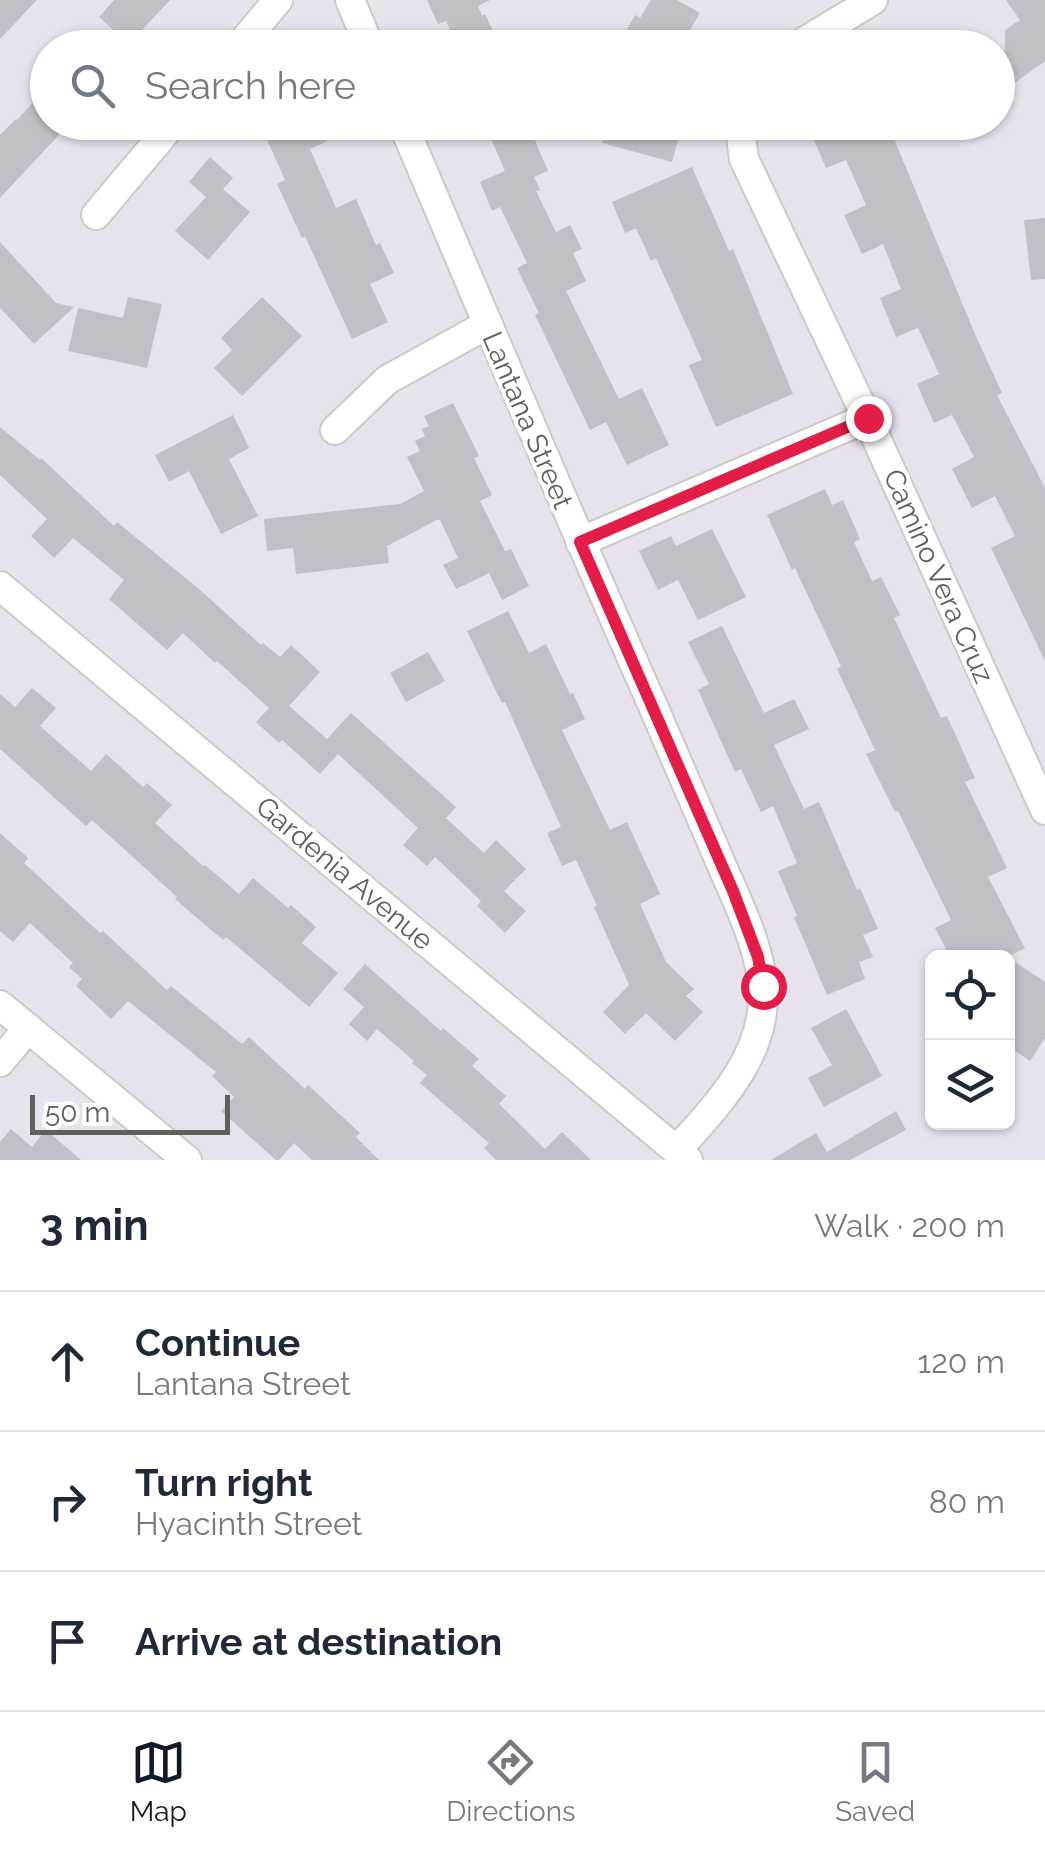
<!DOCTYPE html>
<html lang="en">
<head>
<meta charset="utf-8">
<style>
	body { margin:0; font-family:Raleway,sans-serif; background:#f2f2f3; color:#1f2937 }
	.controls { position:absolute; right:30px; bottom:30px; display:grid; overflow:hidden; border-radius:15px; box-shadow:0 2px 8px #0004 }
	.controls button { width:90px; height:90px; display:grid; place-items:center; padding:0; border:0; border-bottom:2px solid #e0e1e3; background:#fff; color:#1f2937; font:50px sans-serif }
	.scale { position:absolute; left:30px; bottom:25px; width:200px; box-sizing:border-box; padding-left:10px; border:5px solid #5f615b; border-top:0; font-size:28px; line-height:35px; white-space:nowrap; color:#5f615b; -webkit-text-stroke:8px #fff; paint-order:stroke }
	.stop { position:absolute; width:30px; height:30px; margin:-22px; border:8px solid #e11d48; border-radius:50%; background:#fff }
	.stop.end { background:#e11d48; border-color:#fff; box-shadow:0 2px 10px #0008 }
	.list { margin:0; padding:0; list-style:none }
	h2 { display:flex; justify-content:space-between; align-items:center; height:130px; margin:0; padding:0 40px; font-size:42px }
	h2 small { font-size:32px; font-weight:400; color:#747a83 }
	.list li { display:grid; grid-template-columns:65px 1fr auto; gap:30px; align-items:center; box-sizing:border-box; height:140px; padding:0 40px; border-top:2px solid #e0e1e3 }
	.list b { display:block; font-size:38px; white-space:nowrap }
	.list p { margin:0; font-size:32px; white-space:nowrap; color:#747a83 }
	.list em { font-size:32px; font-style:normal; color:#747a83 }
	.icon { flex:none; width:55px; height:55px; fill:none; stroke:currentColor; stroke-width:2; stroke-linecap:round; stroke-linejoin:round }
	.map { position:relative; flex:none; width:1045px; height:1160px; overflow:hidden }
	.search { position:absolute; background:#fff; box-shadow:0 2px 8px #0004; left:30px; right:30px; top:30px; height:110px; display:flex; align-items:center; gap:25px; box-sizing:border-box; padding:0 35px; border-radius:55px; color:#747a83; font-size:38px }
	.sheet { height:550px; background:#fff }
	nav { display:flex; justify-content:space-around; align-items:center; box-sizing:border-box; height:140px; border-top:2px solid #e0e1e3; background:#fff; font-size:28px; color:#747a83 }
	nav a { display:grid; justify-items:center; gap:5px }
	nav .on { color:#111827 }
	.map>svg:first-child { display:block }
	.building { fill:#c2bfc7 }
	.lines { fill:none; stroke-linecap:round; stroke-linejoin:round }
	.street-casing { stroke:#c9cbc6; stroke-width:32 }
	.street { stroke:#fff; stroke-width:28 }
	.route { stroke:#e11d48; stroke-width:12 }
	.labels { text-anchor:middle; stroke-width:8; stroke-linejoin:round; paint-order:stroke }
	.street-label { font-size:28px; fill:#5f615b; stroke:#fff }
</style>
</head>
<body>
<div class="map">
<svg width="1045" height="1160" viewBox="0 0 1045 1160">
	<rect width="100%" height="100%" fill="#e7e2ec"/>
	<g class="building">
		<path d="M0,0h37l-37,39z"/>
		<path d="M114,0h56l-41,44 -30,-27z"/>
		<path d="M427,0h63l-12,6 4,10 3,-2 16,34h-42l-13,-27 -8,3z"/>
		<path d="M651,0h26l23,13 -10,17 31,18h-90l-11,-7 15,-26 5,3z"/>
		<path d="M1006,0h39v61l-40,29v-60l15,-10z"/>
		<path d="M48,86v36h23l-71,76v-63l16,-16 1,1z"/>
		<path d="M259,122h109l-58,27 26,59 20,-9 20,46 4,-2 14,30 -24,11 18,38 -36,17 -47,-103 -3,2 -25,-54 8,-4z"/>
		<path d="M509,122h18l21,49 -14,6 6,13 -4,1 20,41 14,-7 12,24 -9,4 13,28 -20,10 53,108 23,-11 27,57 -42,20 -21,-43 -16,8 -55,-115 4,-2 -22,-45 10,-5 -27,-56 -8,4 -12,-29 25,-11 -17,-39z"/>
		<path d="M607,122h76l-11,40 -70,-19z"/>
		<path d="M824,122h63l88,212 27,59 -5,2 48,93v173l-54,-113 24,-12 -20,-40 -23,12 -20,-39 22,-12 -22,-42 -18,8 -17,-39 22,-10 -21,-46 -22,9 -16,-39 21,-9 -18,-45 -21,10 -18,-39 22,-10 -20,-45 -20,8 -17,-39z"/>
		<path d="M210,157l23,21 -10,11 27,23 -42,48 -33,-29 31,-34 -17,-15z"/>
		<path d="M692,167l37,84 4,-2 60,145 -77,33 -27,-62 13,-5 -46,-102 -5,3 -15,-33 -11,5 -13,-31z"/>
		<path d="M1045,218v61l-14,1 -7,-60z"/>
		<path d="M0,242l56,61 18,4 -40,37 -34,-36z"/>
		<path d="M128,297l34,7 -15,64 -79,-17 10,-43 45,10z"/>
		<path d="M262,297l40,39 -60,60 -28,-28 18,-18 -11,-12z"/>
		<path d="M453,403l26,53 -5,2 18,37 -12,6 25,50 6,-2 18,37 -27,14 -13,-27 -33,16 -13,-24 15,-7 -18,-38h-3l-50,26 2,17 -93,11 -3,-26 -26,3 -3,-32 136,-15 24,-13 -17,-34 13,-6 -5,-10 10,-5 -3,-7 7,-3 -5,-10z"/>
		<path d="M233,415l16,33 -20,11 29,57 -37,18 -32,-63 -20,11 -14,-27z"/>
		<path d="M0,427l40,33 1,-2 73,68 3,-4 82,67 62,56 2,-2 17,14 11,-12 29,27 -31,34 38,33 24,-26 105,94 -10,11 38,35 12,-13 30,29 -22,22 22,20 -21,22 -28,-27 4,-5 -46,-44 -8,9 -24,-21 15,-17 -80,-74 -18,20 -38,-34 -3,3 -23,-21 13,-14 -52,-47 -2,2 -32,-30 -16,17 -58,-51 15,-19 -51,-42 -19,20 -23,-22 16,-17 -47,-44z"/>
		<path d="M825,489l7,16 11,-5 17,39 -6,3 18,39 9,-4 19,38 -6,3 47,100 6,-2 28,62 -10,4 42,86 -19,9 37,71 -17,9 37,25v56l-15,23 -22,-15v-89l-57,1 -16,-30 16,-8 -53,-109 -3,1 -29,-58 9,-4 -38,-81 4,-3 -46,-98 -3,2 -25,-55z"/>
		<path d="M712,529l34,68 -48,23 -20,-40 -20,10 -19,-39 32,-15 5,10z"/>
		<path d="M508,611l21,42 17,-9 24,50 3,-1 12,26 -23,11 48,100 17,-8 33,72 -20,10 26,58 28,27 -8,7 17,16 -28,29 -29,-28 -21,21 -22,-22 26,-27 -35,-78 3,-1 -21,-46 -14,6 -15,-33 14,-6 -56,-125 -3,1 -35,-72z"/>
		<path d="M722,626l42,87 30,-14 15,30 -35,16 30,64 15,-7 38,88 3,-2 18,41 -15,6 10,22 -14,5 6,17 -38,16 -33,-78 3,-1 -19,-45 19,-8 -24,-57 -12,6 -20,-43 -6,3 -37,-82 11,-6 -21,-42z"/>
		<path d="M428,652l17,29 -39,21 -16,-29z"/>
		<path d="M32,688l24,20 -16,18 51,45 15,-17 37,33 4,-4 25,22 -17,18 48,43 2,-1 34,29 14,-16 35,30 3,-3 25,22 -14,16 36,30 -29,34 -83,-70 -3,3 -48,-41 2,-2 -85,-77 -6,6 -86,-77v-55l15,13z"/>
		<path d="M0,833l28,25 -4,5 76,70 3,-2 64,59 4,-4 71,58 7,-7 56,52 3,-4 52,48 -4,4 23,23h-67l-18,-17 -15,17h-3l-55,-49 13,-14 -22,-21 4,-4 -88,-71 -17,18 -35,-33 6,-7 -13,-12 4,-4 -43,-40 -17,19 -13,-11z"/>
		<path d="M365,964l76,67 2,-3 36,31 -7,7 34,30 -7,8 46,45 17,-17 29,28h-95l-12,-12 5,-5 -69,-60 7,-8 -15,-12 2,-2 -37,-32 -10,12 -18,-17 15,-17 -21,-18z"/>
		<path d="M846,1009l36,67 -58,31 -16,-29 24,-13 -21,-37z"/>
		<path d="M896,1111l10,19 -56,30h-79l45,-27 11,19z"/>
		<path d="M11,1129l21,18 14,-17 35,30h-81v-18z"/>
	</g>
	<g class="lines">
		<g class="street-casing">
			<g id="street">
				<path d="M350,0l20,48"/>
				<path d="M238,48l40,-48"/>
				<path d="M794,48l79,-48"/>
				<path d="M402,122c83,195 165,391 251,584 22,51 44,102 66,153 17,40 44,92 44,136 1,63 -47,111 -86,155"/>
				<path d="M739,122l5,37 123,259 178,392"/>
				<path d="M96,215l78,-93"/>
				<path d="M335,430l52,-50 101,-56"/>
				<path d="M580,542l287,-124"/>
				<path d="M0,586l688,574"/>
				<path d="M0,1005l187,155"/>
				<path d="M0,1062l28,-34"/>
			</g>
		</g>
		<use href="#street" class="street"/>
	</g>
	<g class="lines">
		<path class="route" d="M763,986l-5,-29 -25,-66 -153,-349 288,-124"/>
	</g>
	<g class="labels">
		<g class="street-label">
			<text transform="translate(528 420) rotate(67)" y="10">Lantana Street</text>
			<text transform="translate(939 576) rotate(66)" y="10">Camino Vera Cruz</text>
			<text transform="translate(345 873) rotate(40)" y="10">Gardenia Avenue</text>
		</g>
	</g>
</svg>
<div class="controls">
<button><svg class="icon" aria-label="locate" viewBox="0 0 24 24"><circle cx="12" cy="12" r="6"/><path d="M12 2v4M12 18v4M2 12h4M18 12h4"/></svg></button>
<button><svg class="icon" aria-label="layers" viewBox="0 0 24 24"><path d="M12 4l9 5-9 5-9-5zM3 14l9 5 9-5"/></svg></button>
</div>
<div class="scale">50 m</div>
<div class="stop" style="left:763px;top:986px"></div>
<div class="stop end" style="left:868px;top:418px"></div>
<div class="search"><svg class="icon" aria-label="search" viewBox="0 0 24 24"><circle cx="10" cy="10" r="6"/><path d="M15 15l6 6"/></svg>Search here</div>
</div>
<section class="sheet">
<h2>3 min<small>Walk · 200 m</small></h2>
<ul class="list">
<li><svg class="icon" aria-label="ahead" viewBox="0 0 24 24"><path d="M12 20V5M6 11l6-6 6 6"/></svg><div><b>Continue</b><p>Lantana Street</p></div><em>120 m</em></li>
<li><svg class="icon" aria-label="right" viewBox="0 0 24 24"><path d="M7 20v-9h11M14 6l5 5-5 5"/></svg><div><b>Turn right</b><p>Hyacinth Street</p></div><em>80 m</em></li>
<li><svg class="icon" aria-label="arrive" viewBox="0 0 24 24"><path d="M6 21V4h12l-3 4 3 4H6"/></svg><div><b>Arrive at destination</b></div></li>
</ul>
</section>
<nav>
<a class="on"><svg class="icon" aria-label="map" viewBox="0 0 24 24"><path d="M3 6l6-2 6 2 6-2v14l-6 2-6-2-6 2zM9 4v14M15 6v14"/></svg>Map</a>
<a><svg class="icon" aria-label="directions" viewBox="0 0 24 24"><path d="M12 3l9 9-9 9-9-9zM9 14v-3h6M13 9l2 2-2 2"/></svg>Directions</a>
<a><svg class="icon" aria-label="saved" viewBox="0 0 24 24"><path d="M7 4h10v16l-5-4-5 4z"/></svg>Saved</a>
</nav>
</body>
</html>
